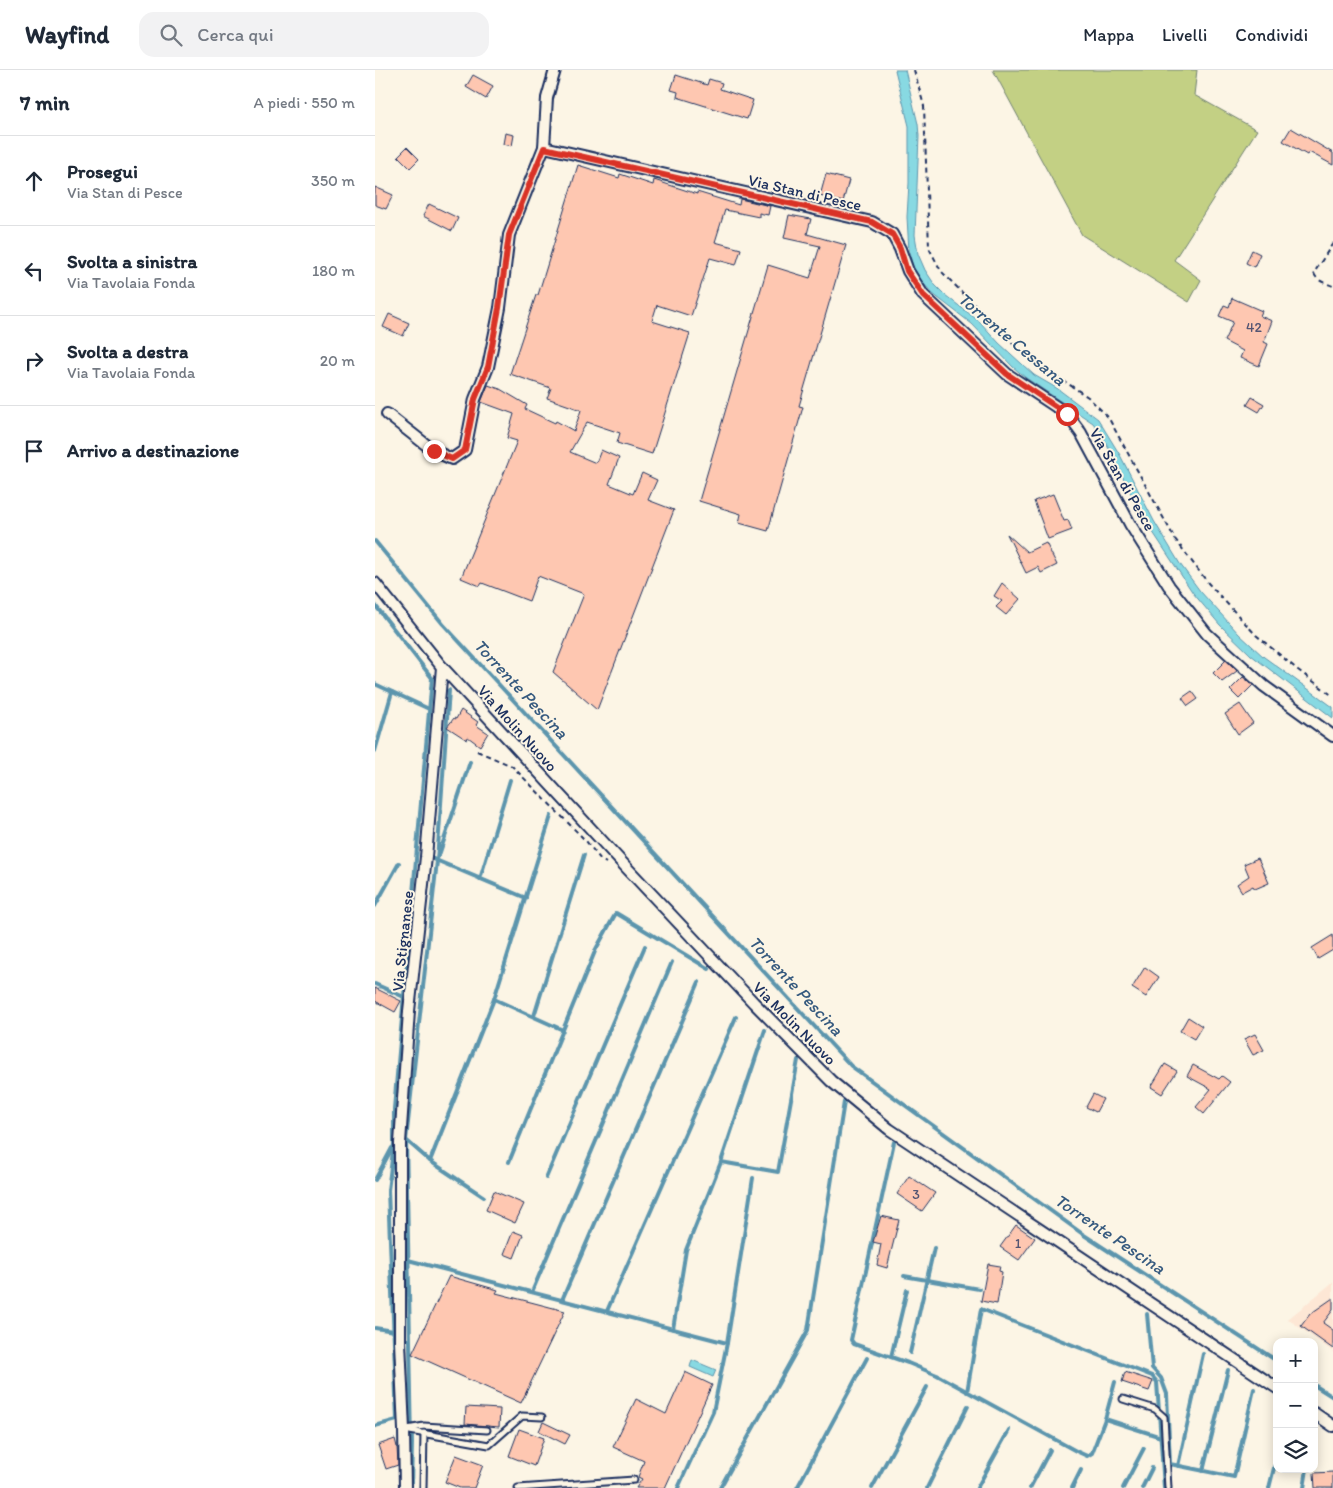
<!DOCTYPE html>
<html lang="it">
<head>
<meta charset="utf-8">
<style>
	body { margin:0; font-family:Itim,sans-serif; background:#f2f2f3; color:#1f2937 }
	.controls { position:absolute; right:15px; bottom:15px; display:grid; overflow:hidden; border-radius:10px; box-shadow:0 2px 12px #0003 }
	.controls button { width:45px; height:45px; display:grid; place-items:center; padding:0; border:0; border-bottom:1px solid #e0e1e3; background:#fff; color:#1f2937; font:25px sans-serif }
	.stop { position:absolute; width:15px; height:15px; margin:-11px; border:4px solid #d93025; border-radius:50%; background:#fff }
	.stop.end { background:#d93025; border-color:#fff; box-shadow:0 1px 5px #0008 }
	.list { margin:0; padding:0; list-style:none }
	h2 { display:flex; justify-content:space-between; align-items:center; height:65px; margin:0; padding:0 20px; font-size:21px }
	h2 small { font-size:16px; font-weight:400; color:#747a83 }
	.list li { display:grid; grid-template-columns:32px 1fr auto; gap:15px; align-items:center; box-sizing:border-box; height:90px; padding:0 20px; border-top:1px solid #e0e1e3 }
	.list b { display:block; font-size:19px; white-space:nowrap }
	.list p { margin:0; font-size:16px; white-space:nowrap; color:#747a83 }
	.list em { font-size:16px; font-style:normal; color:#747a83 }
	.icon { flex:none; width:28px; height:28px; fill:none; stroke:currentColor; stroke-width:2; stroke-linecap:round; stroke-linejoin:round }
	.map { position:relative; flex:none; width:958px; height:1418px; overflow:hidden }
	header { display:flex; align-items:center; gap:30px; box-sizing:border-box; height:70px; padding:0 25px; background:#fff; border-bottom:1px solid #e0e1e3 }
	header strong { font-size:24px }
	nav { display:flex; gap:28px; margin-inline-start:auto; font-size:18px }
	.search { width:350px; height:45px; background:#f2f2f3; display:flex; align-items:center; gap:12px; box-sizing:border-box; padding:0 18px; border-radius:15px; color:#747a83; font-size:19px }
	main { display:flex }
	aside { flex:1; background:#fff }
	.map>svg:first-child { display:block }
	.built { fill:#fde7d5 }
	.green { fill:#c3d084; stroke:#6f8071 }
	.water { fill:#88d9e2; stroke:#5c95ad }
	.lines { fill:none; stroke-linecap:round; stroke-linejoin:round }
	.stream { stroke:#5c95ad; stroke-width:4 }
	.building { fill:#fec7b1; stroke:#1b2f5e }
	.service-casing { stroke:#1b2f5e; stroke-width:9 }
	.minor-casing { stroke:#1b2f5e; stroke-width:14 }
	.path { stroke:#1b2f5e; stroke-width:2; stroke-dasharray:5 4; stroke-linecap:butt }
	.service { stroke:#fcf5e5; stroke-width:5 }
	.minor { stroke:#fcf5e5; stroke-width:10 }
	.route { stroke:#d93025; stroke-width:6 }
	.labels { text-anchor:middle; stroke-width:4; stroke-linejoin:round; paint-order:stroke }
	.number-label { font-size:14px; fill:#545573 }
	.street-label { font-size:16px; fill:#1b2f5e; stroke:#fcf5e5 }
	.water-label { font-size:18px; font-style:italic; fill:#365a7f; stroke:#fcf5e5 }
</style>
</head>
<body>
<header>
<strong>Wayfind</strong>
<div class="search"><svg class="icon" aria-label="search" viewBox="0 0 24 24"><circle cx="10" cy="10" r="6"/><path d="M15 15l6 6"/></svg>Cerca qui</div>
<nav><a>Mappa</a><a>Livelli</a><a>Condividi</a></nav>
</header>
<main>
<aside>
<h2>7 min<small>A piedi · 550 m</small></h2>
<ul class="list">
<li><svg class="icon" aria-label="ahead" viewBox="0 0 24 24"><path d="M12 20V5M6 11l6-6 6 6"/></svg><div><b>Prosegui</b><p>Via Stan di Pesce</p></div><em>350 m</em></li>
<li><svg class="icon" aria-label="left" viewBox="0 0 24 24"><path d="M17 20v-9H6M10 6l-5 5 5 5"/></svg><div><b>Svolta a sinistra</b><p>Via Tavolaia Fonda</p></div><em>180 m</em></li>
<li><svg class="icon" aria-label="right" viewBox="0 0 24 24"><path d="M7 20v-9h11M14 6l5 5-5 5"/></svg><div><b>Svolta a destra</b><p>Via Tavolaia Fonda</p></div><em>20 m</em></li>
<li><svg class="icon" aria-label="arrive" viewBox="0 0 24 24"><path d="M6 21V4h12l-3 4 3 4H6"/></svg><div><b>Arrivo a destinazione</b></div></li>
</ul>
</aside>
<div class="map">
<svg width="958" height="1418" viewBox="0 0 958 1418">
	<rect width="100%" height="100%" fill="#fcf5e5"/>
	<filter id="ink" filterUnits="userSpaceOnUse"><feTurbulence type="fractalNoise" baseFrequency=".02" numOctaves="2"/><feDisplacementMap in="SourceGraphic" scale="10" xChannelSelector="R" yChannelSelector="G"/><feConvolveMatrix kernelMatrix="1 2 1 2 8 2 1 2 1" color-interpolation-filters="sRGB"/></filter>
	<g filter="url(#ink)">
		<path class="built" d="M958,1212v70l-45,-33z"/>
		<path class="green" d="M618,0h204l-3,25 63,35 -83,130 27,20 -12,22 -107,-67z"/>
		<g class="water">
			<path d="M520,0h10l13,54 1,12 -4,99 3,19 7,16 10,15 10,10 35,27 19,21 35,32 24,14 40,30 22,36 34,66 26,43 20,27 39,43 25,23 69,50v11l-82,-63 -31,-30 -27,-32 -52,-79 -38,-77 -10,-14 -67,-45 -13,-11 -41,-43 -39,-30 -11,-12 -9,-15 -4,-15 -2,-35 2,-34v-57z"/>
			<path d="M317,1290l24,10 -3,7 -23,-10z"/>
		</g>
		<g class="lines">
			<g class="stream">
				<path d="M0,471l68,83 408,442 233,169 193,126"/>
				<path d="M0,535l57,73 -38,431v35l-6,46 9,230 -22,6"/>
				<path d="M0,614l54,25"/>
				<path d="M0,681l17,-59"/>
				<path d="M64,785l31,-93"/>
				<path d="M56,788l95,40"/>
				<path d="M105,809l30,-99"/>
				<path d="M0,836l24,-43"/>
				<path d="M0,914l29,13"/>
				<path d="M119,929l69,31"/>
				<path d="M159,946l50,-161"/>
				<path d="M31,1070l24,21 54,36"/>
				<path d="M519,1072l-43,198 3,4 54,19 29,12 139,76 11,5 5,-3 13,-34 10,-37"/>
				<path d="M55,1091l64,-162 57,-183"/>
				<path d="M134,1092l87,-213 20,-36 93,56"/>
				<path d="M346,1092l57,10 20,-112"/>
				<path d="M171,1108l99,-232"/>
				<path d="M0,1110l17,-32"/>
				<path d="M33,1190l319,83"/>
				<path d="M529,1206l75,13"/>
				<path d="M157,1222l140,-330"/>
				<path d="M187,1230l137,-318"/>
				<path d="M232,1241l129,-294"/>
				<path d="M772,1244l5,54 9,10 6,16 3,70 64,13 20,-88"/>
				<path d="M0,1258l19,3"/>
				<path d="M298,1259l13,-79 35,-88 44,-132"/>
				<path d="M535,1283l24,-105"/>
				<path d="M516,1287l16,-67"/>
				<path d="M939,1315l19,12"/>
				<path d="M592,1322l14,-83 171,67 5,6 7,106"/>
				<path d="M730,1349l56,18"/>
				<path d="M803,1396l25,-112"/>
				<path d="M828,1401l25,-101"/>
				<path d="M36,1418l1,-45 -6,-303 31,-279 12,-171"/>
				<path d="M303,1418l35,-76 14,-69 26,-165"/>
				<path d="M345,1418l88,-158 36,-228"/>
				<path d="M422,1418l70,-130"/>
				<path d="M497,1418l55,-101"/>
				<path d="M552,1418l41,-82"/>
				<path d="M602,1418l32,-58"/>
				<path d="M655,1418l20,-38"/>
				<path d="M697,1418l9,-18"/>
				<path d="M748,1418l21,-40"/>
				<path d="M767,1418l10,-20"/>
				<path d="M894,1418l8,-32"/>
				<path d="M929,1418l3,-19"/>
			</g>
		</g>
		<g class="building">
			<path d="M98,5l20,11 -7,13 -20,-12z"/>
			<path d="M301,5l31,10 2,-6 13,4 -2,6 33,11 -6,19 -70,-22 1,-5 -7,-2z"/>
			<path d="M916,58l42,25v12l-24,-13 -2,3 -24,-14z"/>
			<path d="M130,63l9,2 -2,11 -9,-2z"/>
			<path d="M32,77l12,12 -9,9 -12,-12z"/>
			<path d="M203,95l41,13 1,-4 33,11 1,-5 43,14v-2l42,13 1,-6 30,7 -2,9 -9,-2v4l-34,-7 -10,32 26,7 -5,16 -26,-7 -19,58 -34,-11 -5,16 38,12 -38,121 -35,-11 3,-10 -33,-11 -17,30 26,11 5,-13 18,8 -10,26 24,10 9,-21 15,7 -9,20 26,10 -77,200 -44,-38 31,-78 -46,-18 -9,25 -47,-18 -2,3 -19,-8 56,-137 -10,-3 7,-24 -33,-12 7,-17 12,4 27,16 -2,4 30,14 1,-2 18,10 7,-21 -34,-12 4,-10 -41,-14 26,-79h2z"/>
			<path d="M451,104l23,6 -6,22 -23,-6z"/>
			<path d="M0,117l18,8 -7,14 -11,-4z"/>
			<path d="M54,134l29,14 -6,13 -29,-15z"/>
			<path d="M414,145l22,4 -4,15 39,11 -47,161 4,1 -35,124 -29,-8 2,-9 -42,-13 69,-236 42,13 10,-32 -36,-8z"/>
			<path d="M877,180l8,4 -6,13 -8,-4z"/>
			<path d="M857,228l30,13 -2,5 12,5 -8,21 4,2 -9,22 -19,-8 3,-7 -19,-10 9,-19 -14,-6 5,-11 5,2z"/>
			<path d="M14,244l20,9 -6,13 -20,-9z"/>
			<path d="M877,327l12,7 -5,8 -12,-7z"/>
			<path d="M678,424l11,27 4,-1 4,10 -24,9 -14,-38z"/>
			<path d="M632,464l20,18 19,-9 11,22 -16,8 -3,-6 -12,6z"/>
			<path d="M627,513l18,16 -14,16 -10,-8 6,-6 -8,-5z"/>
			<path d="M851,590l11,11 -15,11 -9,-9z"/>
			<path d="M868,607l10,8 -14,14 -9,-9z"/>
			<path d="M817,621l6,8 -10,7 -6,-8z"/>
			<path d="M865,634l13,19 -15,11 -13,-20z"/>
			<path d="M86,640l17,12 -2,3 12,8 -8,13 -12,-9 -1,3 -20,-13 7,-9 2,1z"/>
			<path d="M883,788l11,25 -14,6 -2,-3 -11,6 -5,-8 12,-8 -5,-12z"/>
			<path d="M958,865v15l-15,9 -6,-11z"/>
			<path d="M770,897l14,10 -13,20 -14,-9z"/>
			<path d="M0,918l26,13 -6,11 -20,-11z"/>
			<path d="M813,947l14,9 -8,13 -14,-8z"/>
			<path d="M880,964l9,16 -11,5 -9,-16z"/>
			<path d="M790,994l12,7 -15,23 -11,-7z"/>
			<path d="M818,995l26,14 3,-3 8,6 -26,32 -8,-7 15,-18 -24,-13z"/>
			<path d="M718,1024l10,5 -7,13 -10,-5z"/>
			<path d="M534,1106l26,17 -13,18 -25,-17z"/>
			<path d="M119,1121l30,13 -9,19 -29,-13z"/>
			<path d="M506,1146l18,4 -12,48 -10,-3 4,-21 -8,-2z"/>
			<path d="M641,1155l19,13 -16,22 -19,-13z"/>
			<path d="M138,1161l10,4 -9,23 -10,-4z"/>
			<path d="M613,1194l12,2 -1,5 3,1 -5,32 -16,-3z"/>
			<path d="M74,1206l49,14 -2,3 69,18 -44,92 -109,-49z"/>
			<path d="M958,1228v12l-10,13 10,7v19l-32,-23 9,-12z"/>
			<path d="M310,1302l27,13 -47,103h-29l6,-9 -4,-2 6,-16 -31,-14 23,-48 30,15z"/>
			<path d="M750,1302l28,9 -4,10 -27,-9z"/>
			<path d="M91,1337l34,2 -1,18 -34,-3z"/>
			<path d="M168,1352l27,13 -5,9 -26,-13z"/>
			<path d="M144,1359l25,9 -10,28 -25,-10z"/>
			<path d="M20,1369l2,8 1,18 -12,4 -8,-24z"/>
			<path d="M81,1385l27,10 -9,23h-14l-15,-6z"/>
			<path d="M958,1402v16h-18l-1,-15z"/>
		</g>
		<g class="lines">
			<g class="service-casing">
				<g id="service">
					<path d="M748,1329l32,10 9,8 4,71"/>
					<path d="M32,1359l17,-3 63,4"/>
					<path d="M29,1360l85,15 33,-29 20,1"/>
					<path d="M48,1418l1,-55"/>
					<path d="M143,1418l116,-8"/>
				</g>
			</g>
			<g class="minor-casing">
				<g id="minor">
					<path d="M169,77l328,75 20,12 8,15 8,22 15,24 84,79 60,40 14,19 49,91 39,62 38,48 57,52 69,50"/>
					<path d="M12,344l47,37 18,8 13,-9 10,-51 13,-32 12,-59 9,-73 35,-88 3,-49 8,-28"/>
					<path d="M0,513l67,84 184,200 128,136 77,78 58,48 388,259"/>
					<path d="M939,1343l19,13"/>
					<path d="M30,1418l-1,-58 -4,-88v-199l9,-132 17,-154 16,-190"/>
				</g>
			</g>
			<g class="path">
				<path d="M539,0l10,36 5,142 12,23 71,72 17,15 59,39 20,20 67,122 33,44 48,52 42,35 35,26"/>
				<path d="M958,173l-19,30c2,8 12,10 19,13"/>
				<path d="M102,681l35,15 74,75 15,19 5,3"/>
			</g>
			<use href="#service" class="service"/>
			<use href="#minor" class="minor"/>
		</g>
	</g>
	<g class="lines" filter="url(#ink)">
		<path class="route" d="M59,381l18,8 13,-9 10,-51 13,-32 11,-59 10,-73 35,-87 328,74 20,12 8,14 7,23 16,24 84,79 60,40"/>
	</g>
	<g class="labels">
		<g class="number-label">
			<text x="879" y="262">42</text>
			<text x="541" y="1129">3</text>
			<text x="643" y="1178">1</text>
		</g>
		<g class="street-label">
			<text transform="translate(430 122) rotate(13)" y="6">Via Stan di Pesce</text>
			<text transform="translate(748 409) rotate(60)" y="6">Via Stan di Pesce</text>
			<text transform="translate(143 658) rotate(48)" y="6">Via Molin Nuovo</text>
			<text transform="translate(27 871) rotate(-84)" y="6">Via Stignanese</text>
			<text transform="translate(420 953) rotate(45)" y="6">Via Molin Nuovo</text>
		</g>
		<g class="water-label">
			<text transform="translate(637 269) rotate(40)" y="6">Torrente Cessana</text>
			<text transform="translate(146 619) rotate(47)" y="6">Torrente Pescina</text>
			<text transform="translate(421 916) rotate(47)" y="6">Torrente Pescina</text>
			<text transform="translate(735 1164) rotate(34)" y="6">Torrente Pescina</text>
		</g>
	</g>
</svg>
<div class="controls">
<button>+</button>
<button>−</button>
<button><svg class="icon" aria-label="layers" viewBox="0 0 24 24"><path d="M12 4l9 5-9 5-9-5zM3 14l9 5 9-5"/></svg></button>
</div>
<div class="stop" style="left:692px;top:344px"></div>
<div class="stop end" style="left:59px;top:381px"></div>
</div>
</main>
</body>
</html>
